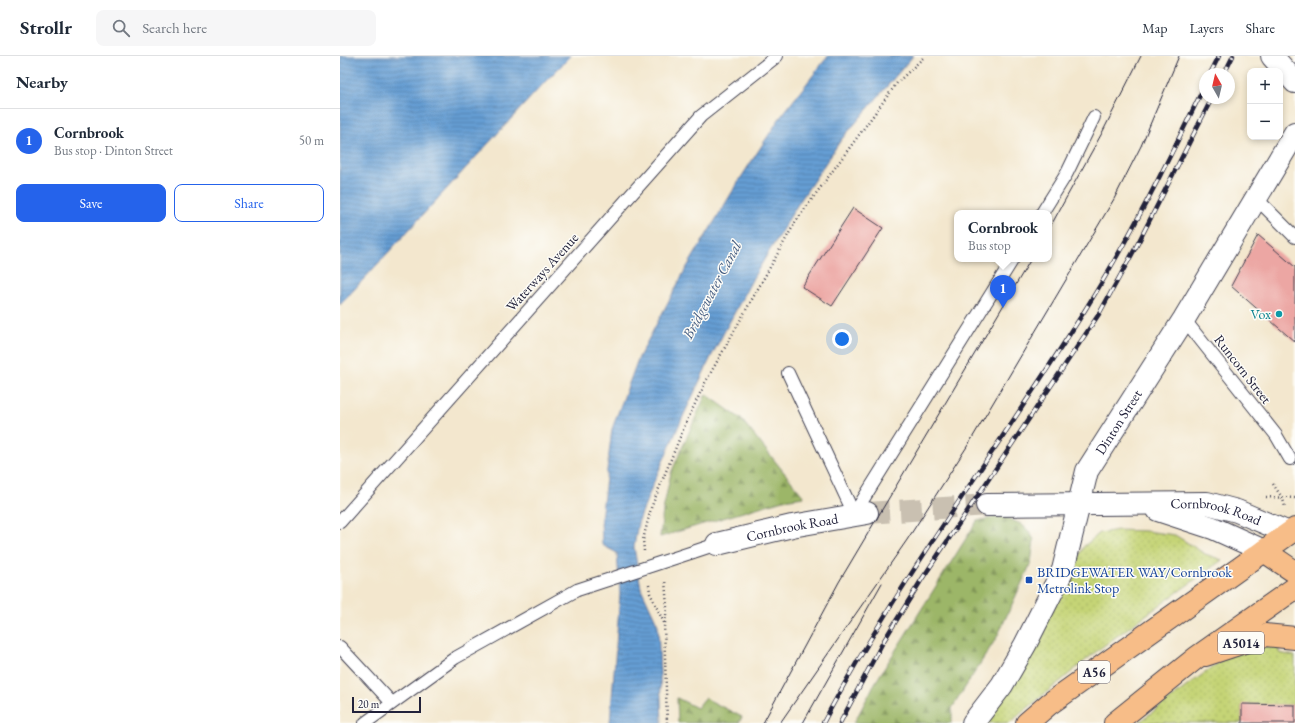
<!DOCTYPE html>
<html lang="en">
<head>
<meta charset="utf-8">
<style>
	body { margin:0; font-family:"EB Garamond",serif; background:#f6f6f7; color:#1f2937 }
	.controls { position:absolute; right:12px; top:12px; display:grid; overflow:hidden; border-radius:8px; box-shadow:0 2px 6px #0003 }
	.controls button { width:36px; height:36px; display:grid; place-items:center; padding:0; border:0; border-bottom:1px solid #e0e1e3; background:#fff; color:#1f2937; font:20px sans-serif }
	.compass { position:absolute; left:859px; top:12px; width:36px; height:36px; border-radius:50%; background:#fff; box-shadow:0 2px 6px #0003; rotate:352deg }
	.scale { position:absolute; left:12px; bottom:10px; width:69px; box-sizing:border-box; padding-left:4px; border:2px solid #22223b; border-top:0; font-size:11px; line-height:14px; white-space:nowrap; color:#22223b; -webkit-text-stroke:3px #fdfcf7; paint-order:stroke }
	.you { position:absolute; left:502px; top:283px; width:14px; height:14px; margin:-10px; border:3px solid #fff; border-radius:50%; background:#1a73e8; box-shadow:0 0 0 6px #1a73e833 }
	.badge { display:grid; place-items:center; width:26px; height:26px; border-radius:50%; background:#2563eb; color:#fff; font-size:13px; font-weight:700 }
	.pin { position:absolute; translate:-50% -33px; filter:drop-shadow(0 1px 2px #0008) }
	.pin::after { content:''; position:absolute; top:21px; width:14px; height:12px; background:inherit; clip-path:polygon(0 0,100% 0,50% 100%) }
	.popup { position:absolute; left:614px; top:154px; width:98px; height:52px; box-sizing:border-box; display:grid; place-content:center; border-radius:8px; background:#fff; filter:drop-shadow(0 1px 3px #0005); font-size:13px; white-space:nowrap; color:#747a83 }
	.popup b { font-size:15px; color:#1f2937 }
	.popup::after { content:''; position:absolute; left:50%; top:100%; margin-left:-8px; border:8px solid transparent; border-top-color:#fff }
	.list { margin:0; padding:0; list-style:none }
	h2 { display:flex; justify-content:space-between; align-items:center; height:52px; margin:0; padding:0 16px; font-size:17px }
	h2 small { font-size:13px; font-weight:400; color:#747a83 }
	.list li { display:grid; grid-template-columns:26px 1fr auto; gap:12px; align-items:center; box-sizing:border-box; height:64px; padding:0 16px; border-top:1px solid #e0e1e3 }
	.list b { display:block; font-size:15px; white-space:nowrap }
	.list p { margin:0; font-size:13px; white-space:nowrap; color:#747a83 }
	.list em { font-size:13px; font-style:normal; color:#747a83 }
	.actions { display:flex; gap:8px; padding:12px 16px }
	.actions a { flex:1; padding:9px 0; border:1px solid #2563eb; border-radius:8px; text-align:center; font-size:14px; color:#2563eb }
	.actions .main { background:#2563eb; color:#fff }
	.icon { flex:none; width:22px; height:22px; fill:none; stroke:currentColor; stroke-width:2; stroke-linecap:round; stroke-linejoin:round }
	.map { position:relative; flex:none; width:955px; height:667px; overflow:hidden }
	header { display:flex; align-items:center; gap:24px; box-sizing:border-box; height:56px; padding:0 20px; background:#fff; border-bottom:1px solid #e0e1e3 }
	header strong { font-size:19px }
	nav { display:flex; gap:22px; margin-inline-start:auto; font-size:14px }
	.search { width:280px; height:36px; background:#f6f6f7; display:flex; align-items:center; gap:10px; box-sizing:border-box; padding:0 14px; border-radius:8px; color:#747a83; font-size:15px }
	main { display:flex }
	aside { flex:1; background:#fff }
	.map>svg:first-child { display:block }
	.grass { fill:url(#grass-dots); stroke:#747b58 }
	.forest { fill:url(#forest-firs); stroke:#5f6c51 }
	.water { fill:url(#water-rules); stroke:#446087 }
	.building { fill:#eca6a3 }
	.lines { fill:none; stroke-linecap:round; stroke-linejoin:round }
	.minor-tunnel { stroke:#c9c0b1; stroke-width:22; stroke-dasharray:22 11; stroke-linecap:butt }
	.service-casing { stroke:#414051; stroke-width:14 }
	.minor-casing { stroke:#414051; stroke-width:24 }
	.primary-casing { stroke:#414051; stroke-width:24 }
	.trunk-casing { stroke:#414051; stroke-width:24 }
	.path { stroke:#414051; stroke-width:2.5; stroke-dasharray:1 3; stroke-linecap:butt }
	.service { stroke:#fff; stroke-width:12 }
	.minor { stroke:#fff; stroke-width:22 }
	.primary { stroke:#f7bd88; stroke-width:22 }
	.trunk { stroke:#f7bd88; stroke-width:22 }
	.tram { stroke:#22223b; stroke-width:1 }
	.rail-casing { stroke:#22223b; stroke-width:4.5 }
	.rail { stroke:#fdfcf7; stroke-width:3; stroke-dasharray:9; stroke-linecap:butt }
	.service-bridge-casing { stroke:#414051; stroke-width:14; stroke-linecap:butt }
	.service-bridge { stroke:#fff; stroke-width:12 }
	.culture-dot { fill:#0f9aa8; stroke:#fdfcf7; stroke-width:1.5 }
	.transit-dot { fill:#1a4fb4; stroke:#fdfcf7; stroke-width:1.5 }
	.labels { text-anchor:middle; stroke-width:3; stroke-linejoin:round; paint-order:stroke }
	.shield { fill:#fdfcf7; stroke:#646373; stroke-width:1 }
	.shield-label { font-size:13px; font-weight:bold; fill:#22223b }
	.street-label { font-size:14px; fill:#22223b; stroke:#fdfcf7 }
	.culture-label { font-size:14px; fill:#0d838f; stroke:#fdfcf7; text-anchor:end }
	.transit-label { font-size:14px; fill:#164399; stroke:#fdfcf7; text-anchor:start }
	.water-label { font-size:15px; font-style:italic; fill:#40597f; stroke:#fdfcf7 }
</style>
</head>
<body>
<header>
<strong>Strollr</strong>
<div class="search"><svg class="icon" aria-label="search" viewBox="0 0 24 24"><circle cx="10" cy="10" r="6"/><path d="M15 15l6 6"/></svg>Search here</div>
<nav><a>Map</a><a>Layers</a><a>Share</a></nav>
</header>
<main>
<aside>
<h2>Nearby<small></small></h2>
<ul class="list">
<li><span class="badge">1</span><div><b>Cornbrook</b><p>Bus stop · Dinton Street</p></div><em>50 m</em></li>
</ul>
<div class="actions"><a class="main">Save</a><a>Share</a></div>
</aside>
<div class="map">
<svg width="955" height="667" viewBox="0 0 955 667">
	<defs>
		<pattern id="grass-dots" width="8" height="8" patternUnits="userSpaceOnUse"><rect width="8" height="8" fill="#c5d476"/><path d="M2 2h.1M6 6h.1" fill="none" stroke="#a9b667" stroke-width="1.8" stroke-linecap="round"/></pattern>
		<pattern id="forest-firs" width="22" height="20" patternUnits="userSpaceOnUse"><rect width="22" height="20" fill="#9cb667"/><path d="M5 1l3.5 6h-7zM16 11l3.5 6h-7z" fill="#7f9456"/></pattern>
		<pattern id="water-rules" width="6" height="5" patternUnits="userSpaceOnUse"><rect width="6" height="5" fill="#659dd3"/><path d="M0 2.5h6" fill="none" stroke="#5380ac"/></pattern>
	</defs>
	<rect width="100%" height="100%" fill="#fdfcf7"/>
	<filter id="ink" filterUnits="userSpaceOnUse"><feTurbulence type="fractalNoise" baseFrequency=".025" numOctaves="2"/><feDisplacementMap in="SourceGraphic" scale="8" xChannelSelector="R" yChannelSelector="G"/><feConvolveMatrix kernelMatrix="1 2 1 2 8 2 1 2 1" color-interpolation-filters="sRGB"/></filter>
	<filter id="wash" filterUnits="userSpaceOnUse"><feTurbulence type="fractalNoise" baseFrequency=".012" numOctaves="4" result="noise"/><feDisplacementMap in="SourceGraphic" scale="16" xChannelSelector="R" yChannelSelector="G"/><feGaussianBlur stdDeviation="0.9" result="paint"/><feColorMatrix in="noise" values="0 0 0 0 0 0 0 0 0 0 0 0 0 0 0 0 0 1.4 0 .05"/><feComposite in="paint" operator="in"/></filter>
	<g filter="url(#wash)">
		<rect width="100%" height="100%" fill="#f3e7ce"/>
		<g class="grass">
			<path d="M778,474l28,1 29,4 30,19 17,6 -120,87 -93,76h-27l74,-121 28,-56 16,-13z"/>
			<path d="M939,588v9l16,3v49h-53v18h-104l96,-72z"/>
		</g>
		<g class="forest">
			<path d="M366,338l35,25 63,78 -21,3 -123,37 3,-27 8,-37z"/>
			<path d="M656,461l11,1 14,6 8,7 5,9 -3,23 -34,74 -45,71v15h-98l21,-40 102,-162z"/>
			<path d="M337,642l20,10 8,-10 37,19 -3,6h-61z"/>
		</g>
		<g class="water">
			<path d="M0,0h231l-27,27 -204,222z"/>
			<path d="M488,0h85l-72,84 -43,64 -45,74 -42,79 -30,64 -28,63 -15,39 -4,24 7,41 17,37 4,98h-52l10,-129 -3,-41 -15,-8 -1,-26 11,-90 26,-70 46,-87 56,-93 39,-60z"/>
		</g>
		<g id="blocks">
			<g class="building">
				<path d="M513,152l30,20 -51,78 -30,-19z"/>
				<path d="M918,179l37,32v75l-64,-56z"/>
				<path d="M902,648l53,1v18h-53z"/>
			</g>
		</g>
	</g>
	<g filter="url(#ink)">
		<use href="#blocks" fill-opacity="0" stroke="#414051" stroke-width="1"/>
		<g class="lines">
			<path class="minor-tunnel" d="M527,457l120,-8"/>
			<g class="service-casing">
				<g id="service">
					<path d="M916,142l39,39"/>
					<path d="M702,157l25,-40 27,-56"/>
					<path d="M844,263l92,116 14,24"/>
					<path d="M448,317l66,141"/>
					<path d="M514,458l159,-255"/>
					<path d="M0,466l361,-406 76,-60"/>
					<path d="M353,496l24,-8"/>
					<path d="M0,591l52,56"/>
					<path d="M25,667l90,-65 122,-68"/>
				</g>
			</g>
			<g class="minor-casing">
				<g id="minor">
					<path d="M932,0l23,26"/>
					<path id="s1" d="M647,449l220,-2 30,8 52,22"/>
					<path d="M818,454l55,18 51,23"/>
					<path id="s2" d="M377,488l75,-18 75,-13"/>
					<path id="s3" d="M633,667l29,-38 23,-40 38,-75 24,-99 97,-152 111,-186"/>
				</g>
			</g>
			<g class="primary-casing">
				<g id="primary">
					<path d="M924,495l31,21"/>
					<path d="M865,599l60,-20 30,3"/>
				</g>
			</g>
			<g class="trunk-casing">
				<g id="trunk">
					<path d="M687,667l22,-19 246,-175"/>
					<path d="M775,667l81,-65 99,-70"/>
				</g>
			</g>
			<g class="path">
				<path d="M933,428l10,15 2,8"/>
				<path d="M926,441l29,1"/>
				<path d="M304,495l-1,-11 8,-32 34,-83 20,-42 91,-162 101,-138 28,-27"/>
				<path d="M309,529l1,8 14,30 3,100"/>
				<path d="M325,567l2,-15 -2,-28"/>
			</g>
			<use href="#service" class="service"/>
			<use href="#minor" class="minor"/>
			<use href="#primary" class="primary"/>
			<use href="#trunk" class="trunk"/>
			<g class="tram">
				<path d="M709,173l53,-96 39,-77"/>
				<path d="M423,667l76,-141 192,-323"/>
				<path d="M440,667l127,-183 61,-95 146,-246 27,-53 38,-90"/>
				<path d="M463,667l79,-140"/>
			</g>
			<g class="rail-casing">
				<g id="rail">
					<path d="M870,18l9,-18"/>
					<path d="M884,18l9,-18"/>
					<path d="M483,667c76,-144 176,-275 262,-413 45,-72 83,-149 120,-225"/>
					<path d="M500,667l43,-81 39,-63 177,-265 37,-67 76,-149"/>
				</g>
			</g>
			<use href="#rail" class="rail"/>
			<g class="service-bridge-casing">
				<path id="service-bridge" d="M237,534l116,-38"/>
			</g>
			<use href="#service-bridge" class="service-bridge"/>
		</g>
	</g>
	<circle class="culture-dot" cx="939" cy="258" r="4"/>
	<rect class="transit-dot" x="685" y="520" width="8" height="8" rx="2"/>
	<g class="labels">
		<g class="shield">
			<rect x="878" y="576" width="46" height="22" rx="3"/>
			<rect x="738" y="605" width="32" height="22" rx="3"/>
		</g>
		<g class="shield-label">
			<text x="901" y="592">A5014</text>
			<text x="754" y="621">A56</text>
		</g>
		<g class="street-label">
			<text transform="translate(202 216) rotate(-48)" y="5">Waterways Avenue</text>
			<text transform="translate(903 313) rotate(52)" y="5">Runcorn Street</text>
			<text dy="5" stroke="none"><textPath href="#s3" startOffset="338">Dinton Street</textPath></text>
			<text dy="5" stroke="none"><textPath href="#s1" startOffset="230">Cornbrook Road</textPath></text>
			<text dy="5" stroke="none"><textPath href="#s2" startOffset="77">Cornbrook Road</textPath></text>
		</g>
		<g class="culture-label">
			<text x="931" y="263">Vox</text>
		</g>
		<g class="transit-label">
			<text x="697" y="521">BRIDGEWATER WAY/Cornbrook<tspan x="697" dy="16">Metrolink Stop</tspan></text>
		</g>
		<g class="water-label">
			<text transform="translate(372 234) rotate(-62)" y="5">Bridgewater Canal</text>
		</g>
	</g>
</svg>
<div class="controls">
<button>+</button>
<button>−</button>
</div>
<svg class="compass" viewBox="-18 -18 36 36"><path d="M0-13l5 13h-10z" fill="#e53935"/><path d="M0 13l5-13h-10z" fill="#747a83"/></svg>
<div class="scale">20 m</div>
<div class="you"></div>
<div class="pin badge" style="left:663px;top:252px">1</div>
<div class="popup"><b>Cornbrook</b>Bus stop</div>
</div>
</main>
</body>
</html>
